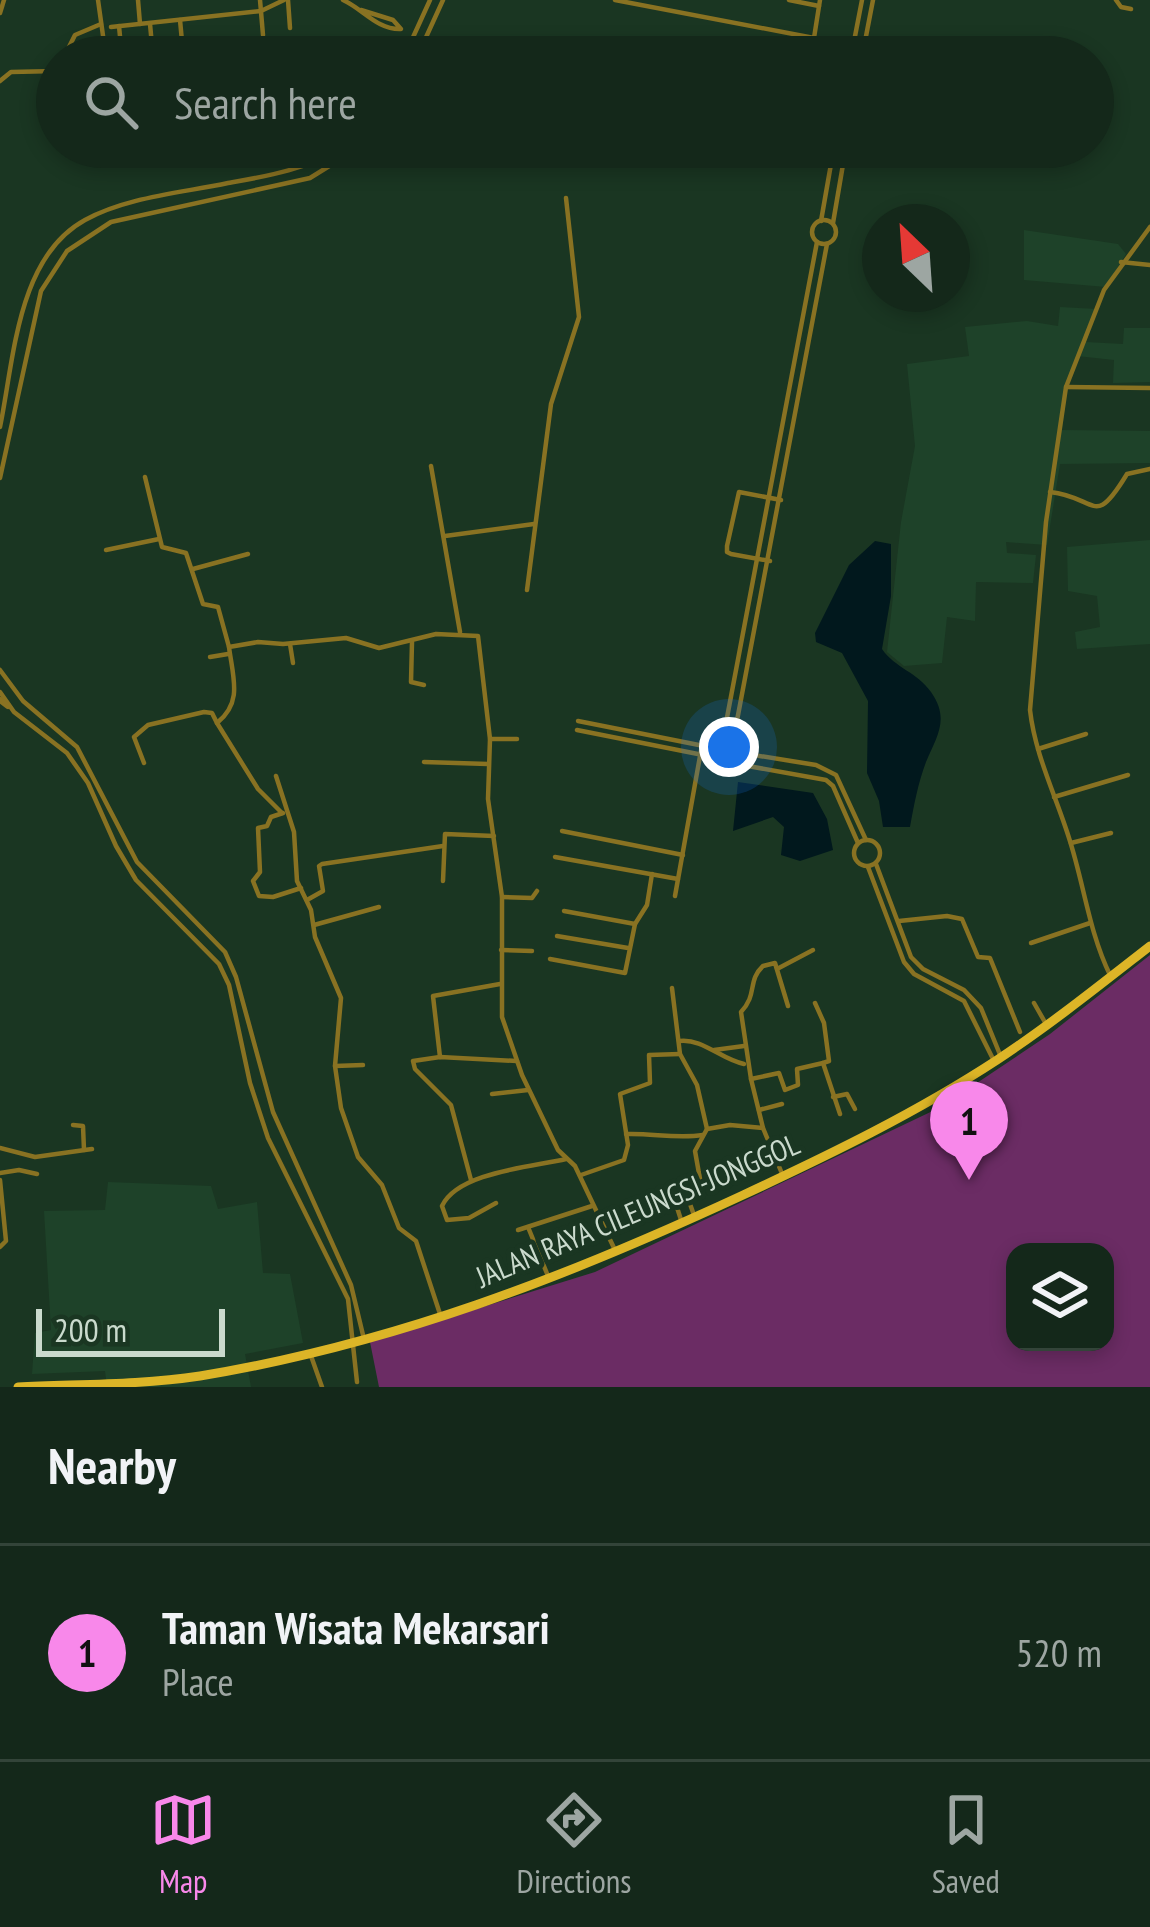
<!DOCTYPE html>
<html lang="en">
<head>
<meta charset="utf-8">
<style>
	body { margin:0; font-family:"PT Sans Narrow",sans-serif; background:#213427; color:#f1f3f6 }
	.controls { position:absolute; right:36px; bottom:36px; display:grid; overflow:hidden; border-radius:24px; box-shadow:0 6px 18px #0003 }
	.controls button { width:108px; height:108px; display:grid; place-items:center; padding:0; border:0; border-bottom:3px solid #334439; background:#14281a; color:#f1f3f6; font:60px sans-serif }
	.compass { position:absolute; left:862px; top:204px; width:108px; height:108px; border-radius:50%; background:#14281a; box-shadow:0 6px 18px #0003; rotate:335deg }
	.scale { position:absolute; left:36px; bottom:30px; width:189px; box-sizing:border-box; padding-left:12px; border:6px solid #cadacd; border-top:0; font-size:33px; line-height:42px; white-space:nowrap; color:#cadacd; -webkit-text-stroke:9px #1a3622; paint-order:stroke }
	.you { position:absolute; left:729px; top:747px; width:42px; height:42px; margin:-30px; border:9px solid #fff; border-radius:50%; background:#1a73e8; box-shadow:0 0 0 18px #1a73e833 }
	.badge { display:grid; place-items:center; width:78px; height:78px; border-radius:50%; background:#f888ea; color:#111; font-size:39px; font-weight:700 }
	.pin { position:absolute; translate:-50% -99px; filter:drop-shadow(0 3px 6px #0008) }
	.pin::after { content:''; position:absolute; top:63px; width:42px; height:36px; background:inherit; clip-path:polygon(0 0,100% 0,50% 100%) }
	.list { margin:0; padding:0; list-style:none }
	h2 { display:flex; justify-content:space-between; align-items:center; height:156px; margin:0; padding:0 48px; font-size:51px }
	h2 small { font-size:39px; font-weight:400; color:#9da6a2 }
	.list li { display:grid; grid-template-columns:78px 1fr auto; gap:36px; align-items:center; box-sizing:border-box; height:216px; padding:0 48px; border-top:3px solid #334439 }
	.list b { display:block; font-size:45px; white-space:nowrap }
	.list p { margin:0; font-size:39px; white-space:nowrap; color:#9da6a2 }
	.list em { font-size:39px; font-style:normal; color:#9da6a2 }
	.icon { flex:none; width:66px; height:66px; fill:none; stroke:currentColor; stroke-width:2; stroke-linecap:round; stroke-linejoin:round }
	.map { position:relative; flex:none; width:1150px; height:1387px; overflow:hidden }
	.search { position:absolute; background:#14281a; box-shadow:0 6px 18px #0003; left:36px; right:36px; top:36px; height:132px; display:flex; align-items:center; gap:30px; box-sizing:border-box; padding:0 42px; border-radius:66px; color:#9da6a2; font-size:45px }
	.sheet { height:372px; background:#14281a }
	nav { display:flex; justify-content:space-around; align-items:center; box-sizing:border-box; height:168px; border-top:3px solid #334439; background:#14281a; font-size:33px; color:#9da6a2 }
	nav a { display:grid; justify-items:center; gap:6px }
	nav .on { color:#f888ea }
	.map>svg:first-child { display:block }
	.built { fill:#1e4229 }
	.green { fill:#6b2c64; fill-rule:evenodd }
	.water { fill:#01181d }
	.lines { fill:none; stroke-linecap:round; stroke-linejoin:round }
	.minor { stroke:#897222; stroke-width:4.5 }
	.tertiary { stroke:#897222; stroke-width:6 }
	.primary { stroke:#dcb527; stroke-width:9 }
	.labels { text-anchor:middle; stroke-width:10; stroke-linejoin:round; paint-order:stroke }
	.street-label { font-size:30px; fill:#cadacd; stroke:#1a3622 }
</style>
</head>
<body>
<div class="map">
<svg width="1150" height="1387" viewBox="0 0 1150 1387">
	<rect width="100%" height="100%" fill="#1a3622"/>
	<g class="built">
		<path d="M1024,230l94,14 8,10 -20,33 -82,-7z"/>
		<path d="M1060,307l37,2 -11,33 37,2 1,-16h26v54l-37,1 1,-23 -37,-4 -9,24 -6,50 88,1v32l-90,1 -13,81 -41,-3 1,11 29,2 -3,28 -57,-1 -1,39 -28,-4 -5,46 -38,3 -17,-14 14,-130 14,-76 -8,-82 62,-8 -4,-29 62,-6 31,5z"/>
		<path d="M1150,540v104l-73,5 -2,-17 25,-5 -3,-31 -29,-5 -1,-44z"/>
		<path d="M108,1182l103,4 7,23 39,-7 6,71 27,1 13,69 -58,11 6,33h-144l-2,-16 -73,3 3,-41 16,-3 -7,-119 61,-1z"/>
	</g>
	<path class="green" d="M1150,955v432h-771l-9,-45 225,-70 346,-165 109,-73zM1015,1252h90v90h-90z"/>
	<g class="water">
		<path d="M875,541l16,3v52l-9,53c13,19 35,23 49,43 19,27 6,44 -5,70 -8,21 -12,43 -16,65h-27l-4,-26 -12,-28 1,-72 -26,-48 -26,-11 -1,-9 34,-68z"/>
		<path d="M738,782l75,11 14,26 6,31 -33,11 -19,-6 3,-28 -11,-10 -40,14z"/>
	</g>
	<g class="lines">
		<g class="minor">
			<path d="M98,0l8,57"/>
			<path d="M138,0l2,24"/>
			<path d="M260,0l3,35"/>
			<path d="M288,0l2,28"/>
			<path d="M343,0c20,9 34,30 58,29l-8,-9 -32,-10"/>
			<path d="M615,0l199,38 6,-38"/>
			<path d="M789,0l30,6"/>
			<path d="M1116,0l5,7 10,2"/>
			<path d="M0,13l4,-13"/>
			<path d="M180,20l3,32"/>
			<path d="M150,24l3,32"/>
			<path d="M119,26l3,31"/>
			<path d="M111,27l150,-16 23,-11"/>
			<path d="M64,57l11,-22 26,-11"/>
			<path d="M404,57l26,-57"/>
			<path d="M417,57l26,-57"/>
			<path d="M851,57l11,-57"/>
			<path d="M862,57l11,-57"/>
			<path d="M0,81l11,-9 46,-1"/>
			<circle cx="824" cy="232" r="12"/>
			<path d="M821,221l13,-74"/>
			<path d="M833,223l13,-76"/>
			<path d="M1121,262l29,3"/>
			<path d="M1066,387l84,1"/>
			<path d="M0,427c14,-67 17,-170 85,-207 42,-23 96,-27 143,-37 40,-7 78,-13 113,-36"/>
			<path d="M431,466l29,166"/>
			<path d="M145,477l17,70 24,6 17,51 15,3 11,40"/>
			<path d="M0,478l41,-187 26,-40 44,-29 199,-44 50,-31"/>
			<path d="M1050,492c48,5 43,38 77,-18l23,-5"/>
			<path d="M445,536l89,-12"/>
			<path d="M106,550l53,-11"/>
			<path d="M770,561l-39,-7 -4,-2v-6l12,-54 42,8"/>
			<path d="M193,569l55,-15"/>
			<path d="M527,590l24,-186 28,-87 -13,-119"/>
			<path d="M412,642l-1,40 13,3"/>
			<path d="M290,644l3,19"/>
			<path d="M210,657l18,-3"/>
			<path d="M0,670l23,31 54,46 60,115 88,90 11,25 37,135 78,173 12,50"/>
			<path d="M0,692l14,20 53,41 21,30 28,63 20,34 83,84 10,21 21,98 18,55 80,161 9,83"/>
			<path d="M578,721l136,27"/>
			<path d="M577,730l136,27 7,8 11,-2 4,-11 -13,-8 -9,13"/>
			<path d="M490,739h27"/>
			<path d="M722,744l95,-502"/>
			<path d="M732,747l95,-503"/>
			<path d="M1038,749l48,-15"/>
			<path d="M735,752l81,13 20,10 30,65"/>
			<path d="M424,762l64,2"/>
			<path d="M144,763l-10,-26 14,-12 56,-13 8,1 5,10"/>
			<path d="M731,763l95,17 7,6 25,57"/>
			<path d="M276,776l18,56 3,49 14,29 4,27 26,61 -6,68 6,42 17,49 24,28 17,43 17,13 25,76"/>
			<path d="M1054,797l74,-22"/>
			<path d="M282,813l-24,-24 -41,-66c26,-21 16,-45 12,-76l29,-5 25,2 63,-6 33,10 57,-14 42,2 12,103 -2,60 14,98v120l20,58 36,75 17,16 39,82"/>
			<path d="M283,813l-12,4 -4,9 -9,2 2,44 -7,9 6,15 14,1 28,-9"/>
			<path d="M562,831l121,24"/>
			<circle cx="867" cy="853" r="13"/>
			<path d="M1071,843l40,-10"/>
			<path d="M555,857l123,22"/>
			<path d="M876,864l35,93 12,12 41,21 17,18 20,49"/>
			<path d="M868,867l36,95 10,12 50,27 29,58"/>
			<path d="M443,881l2,-47 49,2"/>
			<path d="M675,896l27,-151"/>
			<path d="M502,897l30,1 5,-7"/>
			<path d="M307,900l16,-9 -4,-25 3,-2 121,-18"/>
			<path d="M564,911l71,13"/>
			<path d="M899,921l48,-5 15,3 16,38 12,1 30,74"/>
			<path d="M314,925l65,-18"/>
			<path d="M557,936l71,12"/>
			<path d="M1031,943l59,-20"/>
			<path d="M501,950l31,1"/>
			<path d="M550,959l75,14 10,-49 12,-19 5,-31"/>
			<path d="M777,969l36,-19"/>
			<path d="M1110,975c-21,-43 -26,-91 -41,-137 -13,-42 -34,-83 -39,-128l16,-188 20,-135 38,-97 46,-63"/>
			<path d="M672,988l8,66 17,31 10,44 23,-4 33,3"/>
			<path d="M815,1003l9,20 5,38 -6,2"/>
			<path d="M1034,1003l12,21"/>
			<path d="M679,1041c24,-3 41,18 65,23"/>
			<path d="M714,1050l30,-4"/>
			<path d="M440,1057l-7,-61 67,-12"/>
			<path d="M335,1066l28,-1"/>
			<path d="M751,1079l28,-6 6,17 13,-5 -1,-16 26,-6 17,51"/>
			<path d="M492,1094l36,-4"/>
			<path d="M833,1097l14,-3 8,15"/>
			<path d="M759,1110l23,-6"/>
			<path d="M73,1125l10,1 1,24"/>
			<path d="M626,1134c27,-1 49,5 77,1"/>
			<path d="M0,1148l35,9 57,-8"/>
			<path d="M0,1173l19,-3 18,4"/>
			<path d="M581,1175l43,-15 4,-15 -8,-51 30,-11 -1,-28 31,-1"/>
			<path d="M783,1176l-20,-48 -12,-49 -10,-67c17,-18 6,-31 22,-46l12,-3 13,43"/>
			<path d="M0,1180l6,61 -6,6"/>
			<path d="M471,1180l-20,-75 -36,-36 -2,-8 27,-4 77,4"/>
			<path d="M674,1198l8,25"/>
			<path d="M496,1203l-27,15 -22,2 -5,-14c16,-34 90,-39 124,-47"/>
			<path d="M695,1218l-11,-31 16,-8 -5,-28 12,-22"/>
			<path d="M528,1227l20,49"/>
			<path d="M518,1230l74,-24"/>
			<path d="M310,1353l12,34"/>
		</g>
		<path class="tertiary" d="M0,700l8,6"/>
		<path class="primary" d="M18,1387c60,-3 122,-2 182,-11 193,-32 364,-98 541,-180 88,-41 175,-83 256,-136 53,-35 103,-75 153,-114"/>
	</g>
	<g class="labels">
		<g class="street-label">
			<text transform="translate(638 1211) rotate(-23)" y="10">JALAN RAYA CILEUNGSI-JONGGOL</text>
		</g>
	</g>
</svg>
<div class="controls">
<button><svg class="icon" aria-label="layers" viewBox="0 0 24 24"><path d="M12 4l9 5-9 5-9-5zM3 14l9 5 9-5"/></svg></button>
</div>
<svg class="compass" viewBox="-18 -18 36 36"><path d="M0-13l5 13h-10z" fill="#e53935"/><path d="M0 13l5-13h-10z" fill="#9da6a2"/></svg>
<div class="scale">200 m</div>
<div class="you"></div>
<div class="pin badge" style="left:969px;top:1180px">1</div>
<div class="search"><svg class="icon" aria-label="search" viewBox="0 0 24 24"><circle cx="10" cy="10" r="6"/><path d="M15 15l6 6"/></svg>Search here</div>
</div>
<section class="sheet">
<h2>Nearby<small></small></h2>
<ul class="list">
<li><span class="badge">1</span><div><b>Taman Wisata Mekarsari</b><p>Place</p></div><em>520 m</em></li>
</ul>
</section>
<nav>
<a class="on"><svg class="icon" aria-label="map" viewBox="0 0 24 24"><path d="M3 6l6-2 6 2 6-2v14l-6 2-6-2-6 2zM9 4v14M15 6v14"/></svg>Map</a>
<a><svg class="icon" aria-label="directions" viewBox="0 0 24 24"><path d="M12 3l9 9-9 9-9-9zM9 14v-3h6M13 9l2 2-2 2"/></svg>Directions</a>
<a><svg class="icon" aria-label="saved" viewBox="0 0 24 24"><path d="M7 4h10v16l-5-4-5 4z"/></svg>Saved</a>
</nav>
</body>
</html>
